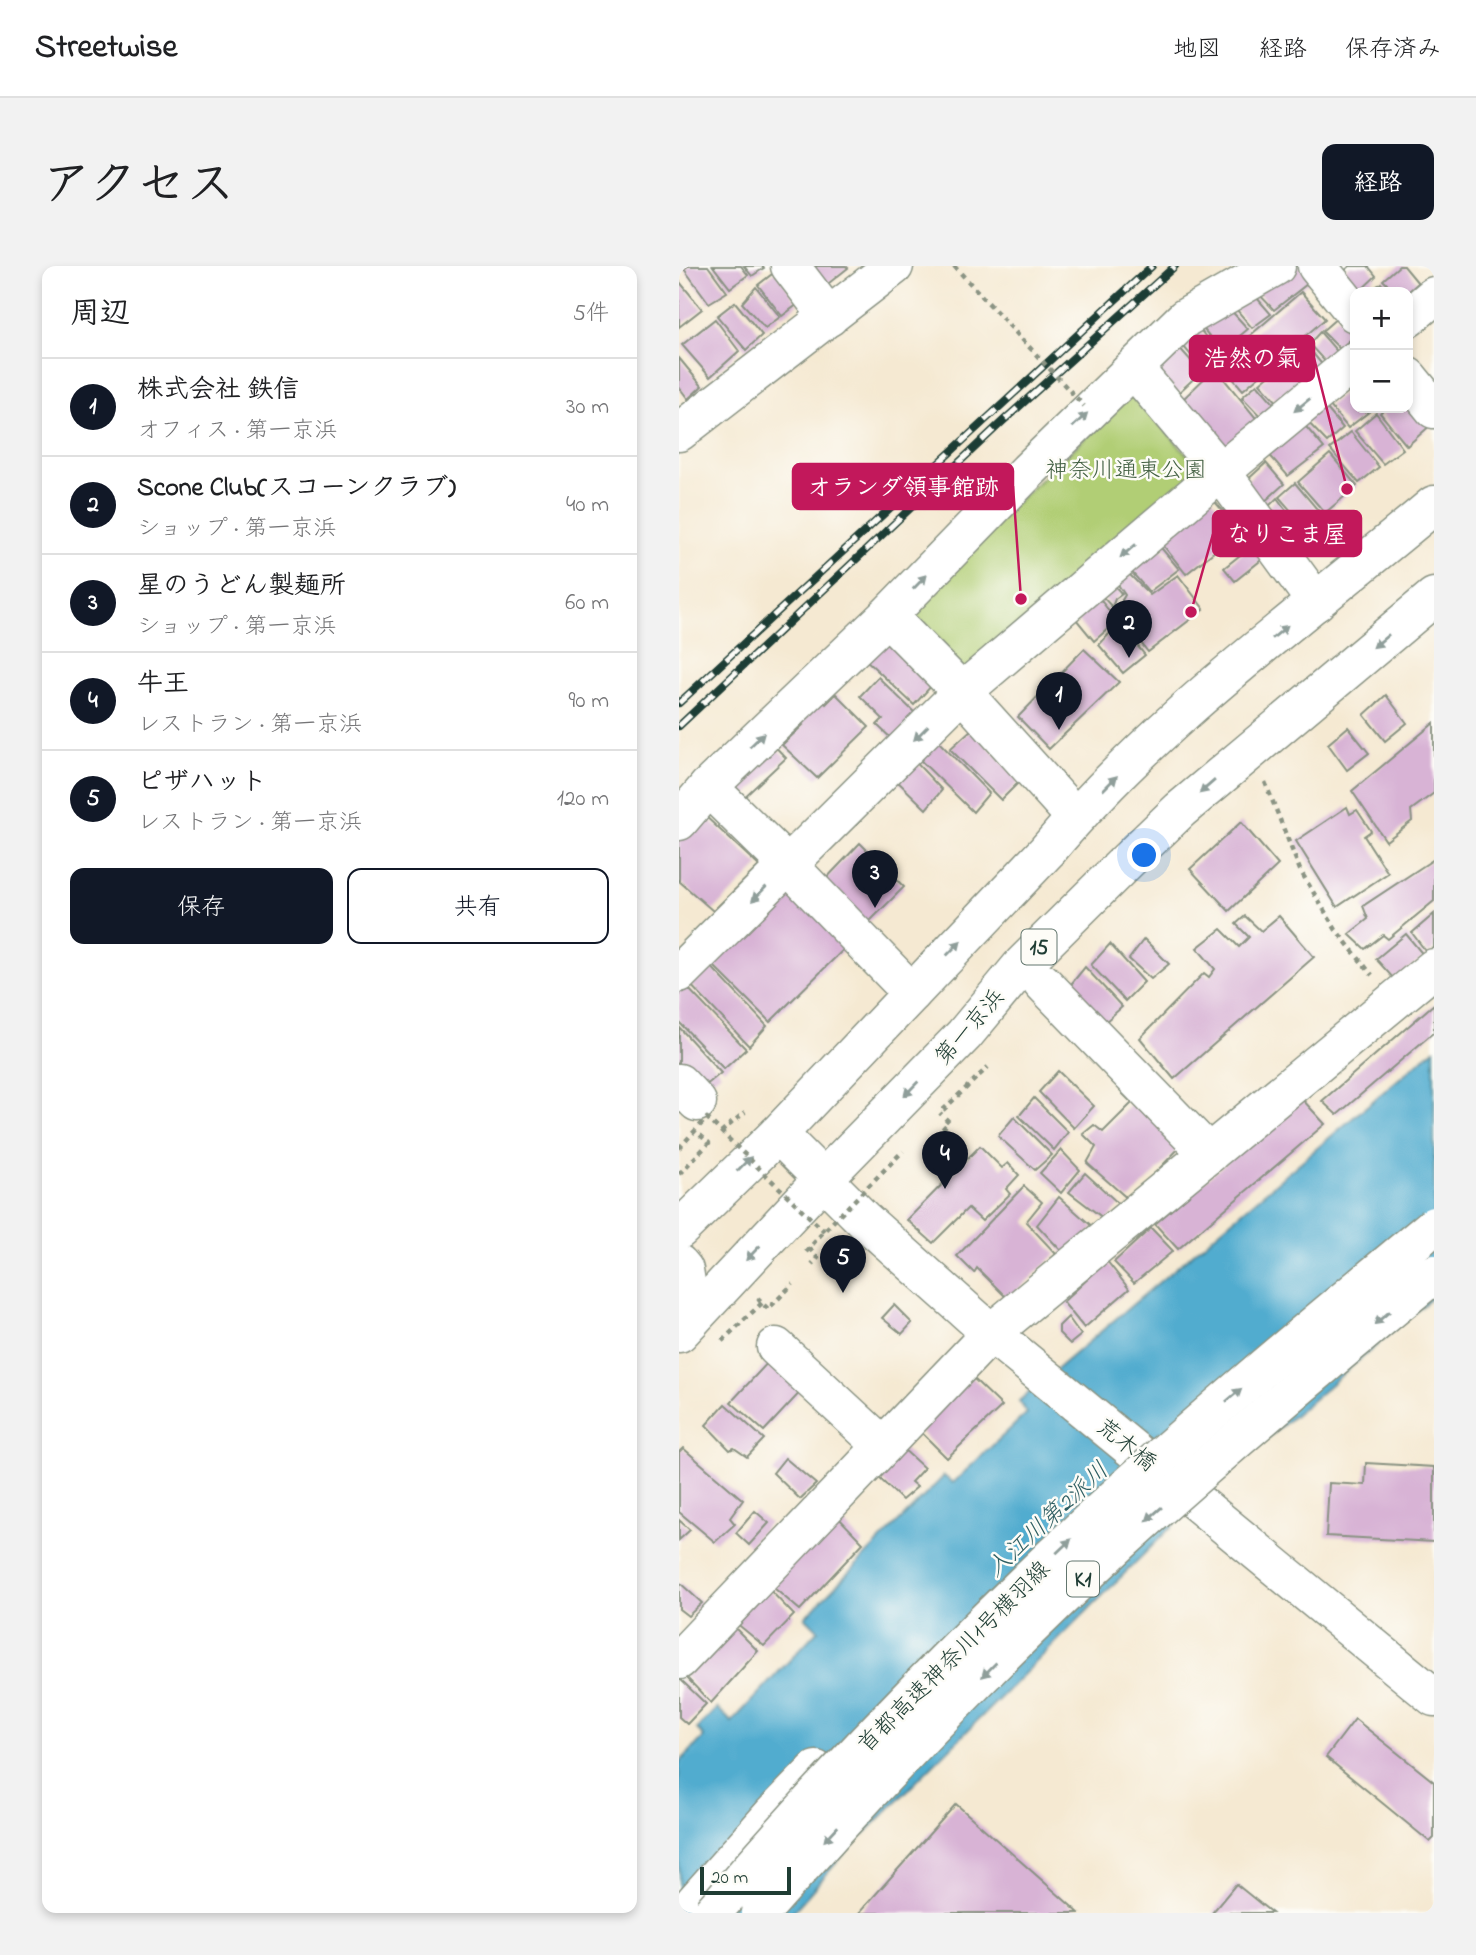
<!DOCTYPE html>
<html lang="ja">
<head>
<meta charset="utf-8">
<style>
	body { margin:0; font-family:"Indie Flower","Klee One",sans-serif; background:#f2f2f2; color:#202124 }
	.controls { position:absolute; right:21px; top:21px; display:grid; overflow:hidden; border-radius:14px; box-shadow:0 4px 10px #0003 }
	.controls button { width:63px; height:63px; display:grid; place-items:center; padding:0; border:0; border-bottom:2px solid #e0e0e0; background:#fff; color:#202124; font:35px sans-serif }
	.scale { position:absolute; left:21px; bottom:18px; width:91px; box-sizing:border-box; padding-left:7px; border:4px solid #1f3d34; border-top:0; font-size:19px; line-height:24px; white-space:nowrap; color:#1f3d34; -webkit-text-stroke:5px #fdfcf7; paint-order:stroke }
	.you { position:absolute; left:466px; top:590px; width:24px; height:24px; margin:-18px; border:5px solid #fff; border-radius:50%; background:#1a73e8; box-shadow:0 0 0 10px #1a73e833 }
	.badge { display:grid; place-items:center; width:46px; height:46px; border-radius:50%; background:#111827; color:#fff; font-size:23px; font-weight:700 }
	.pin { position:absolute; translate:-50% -58px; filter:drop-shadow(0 2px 4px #0008) }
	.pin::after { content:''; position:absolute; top:37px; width:24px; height:21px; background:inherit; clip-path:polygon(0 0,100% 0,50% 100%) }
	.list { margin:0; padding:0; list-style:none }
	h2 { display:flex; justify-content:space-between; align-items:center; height:91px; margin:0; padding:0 28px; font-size:30px }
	h2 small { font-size:23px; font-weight:400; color:#757577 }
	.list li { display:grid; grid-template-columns:46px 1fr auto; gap:21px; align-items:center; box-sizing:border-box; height:98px; padding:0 28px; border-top:2px solid #e0e0e0 }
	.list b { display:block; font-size:26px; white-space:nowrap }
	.list p { margin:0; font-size:23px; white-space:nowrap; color:#757577 }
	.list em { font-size:23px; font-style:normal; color:#757577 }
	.actions { display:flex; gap:14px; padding:21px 28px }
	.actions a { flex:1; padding:16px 0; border:2px solid #111827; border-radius:14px; text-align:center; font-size:24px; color:#111827 }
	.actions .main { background:#111827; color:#fff }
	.map { position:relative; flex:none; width:755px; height:1647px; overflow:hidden; border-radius:14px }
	header { display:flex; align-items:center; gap:42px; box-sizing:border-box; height:98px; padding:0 35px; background:#fff; border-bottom:2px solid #e0e0e0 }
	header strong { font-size:33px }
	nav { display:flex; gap:38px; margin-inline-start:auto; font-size:24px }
	.intro { display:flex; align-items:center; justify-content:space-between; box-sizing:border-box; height:168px; padding:0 42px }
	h1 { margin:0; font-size:49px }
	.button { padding:18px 32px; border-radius:14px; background:#111827; color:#fff; font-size:24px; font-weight:700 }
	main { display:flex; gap:42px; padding:0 42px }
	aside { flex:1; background:#fff; border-radius:14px; box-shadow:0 4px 10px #0003 }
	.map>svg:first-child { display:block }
	.green { fill:#b1ce74; stroke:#688654; stroke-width:2 }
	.water { fill:#51accf; stroke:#387482; stroke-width:2 }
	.building { fill:#d8b3d5 }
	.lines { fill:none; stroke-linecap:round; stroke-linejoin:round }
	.minor-casing { stroke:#8a9383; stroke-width:41 }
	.highway-casing { stroke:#8a9383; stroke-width:41 }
	.path { stroke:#8a9383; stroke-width:4.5; stroke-dasharray:5 5; stroke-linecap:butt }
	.minor { stroke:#fff; stroke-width:38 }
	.highway { stroke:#fff; stroke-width:38 }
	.rail-casing { stroke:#1f3d34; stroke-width:8 }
	.rail { stroke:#fdfcf7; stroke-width:5; stroke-dasharray:16; stroke-linecap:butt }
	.highway-bridge-casing { stroke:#8a9383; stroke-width:41; stroke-linecap:butt }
	.path-bridge { stroke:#8a9383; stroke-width:4.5; stroke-dasharray:5 5; stroke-linecap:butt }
	.highway-bridge { stroke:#fff; stroke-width:38 }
	.oneway { fill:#8f9e9a }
	.labels { text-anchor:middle; stroke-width:5; stroke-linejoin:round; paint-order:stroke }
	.shield { fill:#fdfcf7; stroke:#62766e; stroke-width:2 }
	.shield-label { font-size:21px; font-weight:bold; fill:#1f3d34 }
	.park-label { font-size:23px; fill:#446144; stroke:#fdfcf7 }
	.street-label { font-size:23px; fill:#1f3d34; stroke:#fdfcf7 }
	.water-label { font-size:24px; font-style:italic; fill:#2e5e62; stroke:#fdfcf7 }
	.leader { fill:none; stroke:#c2185b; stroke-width:2.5 }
	.callout-dot { fill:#c2185b; stroke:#fdfcf7; stroke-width:2.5 }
	.callout { fill:#c2185b; stroke:#c2185b; stroke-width:2.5 }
	.callout-label { font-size:24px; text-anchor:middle; font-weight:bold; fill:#fff }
</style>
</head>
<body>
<header>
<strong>Streetwise</strong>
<nav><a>地図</a><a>経路</a><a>保存済み</a></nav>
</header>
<div class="intro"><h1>アクセス</h1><a class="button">経路</a></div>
<main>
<aside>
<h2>周辺<small>5件</small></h2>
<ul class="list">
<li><span class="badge">1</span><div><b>株式会社 鉄信</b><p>オフィス · 第一京浜</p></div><em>30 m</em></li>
<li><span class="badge">2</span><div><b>Scone Club(スコーンクラブ)</b><p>ショップ · 第一京浜</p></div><em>40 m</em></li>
<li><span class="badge">3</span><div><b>星のうどん製麺所</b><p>ショップ · 第一京浜</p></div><em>60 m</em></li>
<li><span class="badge">4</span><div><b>牛王</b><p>レストラン · 第一京浜</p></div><em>90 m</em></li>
<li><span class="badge">5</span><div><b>ピザハット</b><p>レストラン · 第一京浜</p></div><em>120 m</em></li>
</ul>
<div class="actions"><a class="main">保存</a><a>共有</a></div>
</aside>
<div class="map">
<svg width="755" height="1647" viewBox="0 0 755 1647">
	<rect width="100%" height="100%" fill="#fdfcf7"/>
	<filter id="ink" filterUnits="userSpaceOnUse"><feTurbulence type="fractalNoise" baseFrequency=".0143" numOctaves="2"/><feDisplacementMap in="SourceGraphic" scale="14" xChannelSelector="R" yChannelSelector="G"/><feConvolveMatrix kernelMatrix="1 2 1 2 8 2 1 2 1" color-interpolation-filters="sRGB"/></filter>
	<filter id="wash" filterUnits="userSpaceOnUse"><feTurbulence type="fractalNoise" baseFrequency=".00686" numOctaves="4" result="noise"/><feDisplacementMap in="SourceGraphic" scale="28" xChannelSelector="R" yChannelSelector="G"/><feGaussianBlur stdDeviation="1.57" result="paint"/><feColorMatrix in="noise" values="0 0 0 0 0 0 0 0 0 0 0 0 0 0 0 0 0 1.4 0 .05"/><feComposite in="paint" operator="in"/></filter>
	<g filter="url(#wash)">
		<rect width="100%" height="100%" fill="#f5e9d2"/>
		<path class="green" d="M453,128l73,80 -245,206 -56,-72z"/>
		<path class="water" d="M755,783v247l-221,189 -370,370 -51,58h-113v-150l25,-26 -7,-8 20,-21 15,14 86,-92 -13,-13 139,-141 9,7 74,-70 -8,-12z"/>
		<g id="blocks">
			<g class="building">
				<path d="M9,0h20l19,26 -18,11 -25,-34z"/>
				<path d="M34,0h28l7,9 -18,13z"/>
				<path d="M65,0h19l1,2 -12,8z"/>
				<path d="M126,0h41l2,2 -24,19z"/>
				<path d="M614,0h7l12,14 -38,30 -19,-20z"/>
				<path d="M671,0h18l8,10 -16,15 -17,-19z"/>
				<path d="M720,0h5l14,17 -10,9h-13l-12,-12z"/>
				<path d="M97,5l22,33 -16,12 -24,-31z"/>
				<path d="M0,15l23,28 -23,18z"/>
				<path d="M702,17l7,9h-18z"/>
				<path d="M77,21l24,30 -15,11 -23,-25z"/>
				<path d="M571,24l21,24 -19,14 -21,-25z"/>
				<path d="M622,26l24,27 -82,71 -24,-28z"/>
				<path d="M56,36l27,33 -16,15 -29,-34z"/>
				<path d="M547,39l22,24 -26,22 -23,-27z"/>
				<path d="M659,51l16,19 -14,13 -18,-18z"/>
				<path d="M36,53l24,32 -29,26 -28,-32z"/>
				<path d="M515,56l26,33 -17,14 -26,-30z"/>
				<path d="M641,66l22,25 -13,9 -20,-22z"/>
				<path d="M498,79l24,27 -24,22 -23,-26z"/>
				<path d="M627,79l19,23 -9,8 -20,-23z"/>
				<path d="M615,88l16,21 -31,29 -19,-21z"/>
				<path d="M0,92l23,28 -14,13 -9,-12z"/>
				<path d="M536,102l45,55 -32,27 -11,-3 -35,-47z"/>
				<path d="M578,118l21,24 -15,11 -21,-22z"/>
				<path d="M674,121l2,2v19h19l-26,20 -19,-23z"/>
				<path d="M729,131l24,27 -25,22 -27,-33 5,-5h23z"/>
				<path d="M643,137l21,25 -16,14 -23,-24z"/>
				<path d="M697,147l27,36 -20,15 -28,-33z"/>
				<path d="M623,156l22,26 -36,28 -21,-24z"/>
				<path d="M672,166l28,35 -20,16 -29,-34z"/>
				<path d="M651,188l27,32 -32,27 -27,-31z"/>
				<path d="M587,197l18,21 -21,19 -18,-21z"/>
				<path d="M616,217l27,32 -16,13 -27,-31z"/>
				<path d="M531,230l30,35 -54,43 -26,-33z"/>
				<path d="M598,232l25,33 -11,11 -25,-33z"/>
				<path d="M478,277l22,26 -30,23 -21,-24z"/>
				<path d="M575,278l11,13 -30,24 -11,-13z"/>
				<path d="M450,308l21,21 28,-20 26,34 -56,43 -26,-34v-18l3,-5 -8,-12z"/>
				<path d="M433,317l10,11 -7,5 -3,8 -13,-14z"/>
				<path d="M416,327l22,28 -23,20 -23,-28z"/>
				<path d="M440,357l26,32 -22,18 -24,-28z"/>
				<path d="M205,368l49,50 -19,21 -51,-48z"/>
				<path d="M405,383l35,33 -70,67 -31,-32z"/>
				<path d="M199,411l39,38 -24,25 -16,-15 6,-6 -23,-23z"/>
				<path d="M157,428l33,33 -52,51 -35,-33 21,-20 -7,-6 24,-22 6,7z"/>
				<path d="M707,429l21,28 -22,18 -21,-26z"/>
				<path d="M755,457v70l-23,17 1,11 -26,20 -34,-50z"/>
				<path d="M669,461l21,26 -22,17 -19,-26z"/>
				<path d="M293,463l48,52 -19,19 -51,-51z"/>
				<path d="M251,467l59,60 -16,19 -62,-61z"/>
				<path d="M90,474l17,18 -47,44 -14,-13z"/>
				<path d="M230,489l33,35 -16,19 -36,-35z"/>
				<path d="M668,541l3,7 7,-4 14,21 -7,5 24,37 -51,34 -41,-66z"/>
				<path d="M24,548l56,52 -46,45 -34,-30v-41z"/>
				<path d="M562,556l37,43 -49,46 -39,-42z"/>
				<path d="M181,577l44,44 -38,38 -45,-41z"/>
				<path d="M755,593v42l-46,38 -5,-4 -18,14 -16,-15 19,-15 -5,-13z"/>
				<path d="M107,618l62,61 -78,77 -61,-61z"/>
				<path d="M755,648v35l-6,5 -16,-21z"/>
				<path d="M566,650l16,15 18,-15 35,41 -140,122 -34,-41 64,-65 5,4 6,-8 -18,-21 24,-19 18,18 10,-10 -13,-13z"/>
				<path d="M727,668l19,23 -31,22 -18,-20z"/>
				<path d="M465,673l25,25 -18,15 -22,-20z"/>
				<path d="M431,678l34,38 -19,19 -34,-36z"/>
				<path d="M27,695l61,65 -18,20 -64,-67z"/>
				<path d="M406,701l37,40 -18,16 -36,-35z"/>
				<path d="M6,719l61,64 -22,20 -45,-47v-31z"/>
				<path d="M755,738v28l-97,83 -15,-14z"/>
				<path d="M0,761l42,46 -22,18 -20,-21z"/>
				<path d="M379,805l36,35 -20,22 -35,-36z"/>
				<path d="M452,821l53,56 -55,57 -42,-37 9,-16 -13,-13 11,-9 9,7 29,-29 -9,-9z"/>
				<path d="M355,832l34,34 -14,18 -35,-34z"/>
				<path d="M622,832l24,26 -147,125 -23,-25z"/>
				<path d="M335,851l38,38 -17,15 -37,-34z"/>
				<path d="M301,880l22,22 6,-5 11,12 -13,14 4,5 -28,27 -14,-13 -35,35 -26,-23z"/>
				<path d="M382,884l19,20 -19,23 -21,-20z"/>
				<path d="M406,907l35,32 -13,16 -38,-29z"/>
				<path d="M345,920l18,16 -16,20 30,32 -48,45 -31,-31 -3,5 -17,-17z"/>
				<path d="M380,931l35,31 -28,28 -29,-31z"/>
				<path d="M472,962l22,23 -39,32 -20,-21z"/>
				<path d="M428,995l22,28 -45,39 -21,-26z"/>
				<path d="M215,1039l18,18 -10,11 -20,-16z"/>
				<path d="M389,1051l13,18 -11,9 -11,-11v-7z"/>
				<path d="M91,1094l36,26 -42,45 -33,-29z"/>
				<path d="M293,1111l30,29 -55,52 -31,-31z"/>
				<path d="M46,1138l39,35 -17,18 -13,-9 -4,2 -24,-25z"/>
				<path d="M222,1181l23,21 -13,14 6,5 -15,13 -26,-25z"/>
				<path d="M4,1182l60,52 -13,18 5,6 -20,18 -36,-30v-60z"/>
				<path d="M106,1192l31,26 -16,15 -27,-26z"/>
				<path d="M687,1197l68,4v75l-108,-6 3,-53 36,2z"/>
				<path d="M76,1245l14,12 -20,22 -13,-12z"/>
				<path d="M154,1246l30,31 -63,67 -32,-27z"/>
				<path d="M0,1254l11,10 -11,10z"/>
				<path d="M0,1316l23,21 -14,13 -9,-7z"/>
				<path d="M87,1320l28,29 -30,31 -29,-24z"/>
				<path d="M53,1359l26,26 -47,52 -26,-27z"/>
				<path d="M0,1412l27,26 -19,20 -8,-7z"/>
				<path d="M676,1453l79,63v56l-4,4 -104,-85z"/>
				<path d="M277,1538l123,109h-220z"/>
				<path d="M557,1618l36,29h-60z"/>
			</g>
		</g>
	</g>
	<g filter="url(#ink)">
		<use href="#blocks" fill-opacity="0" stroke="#8a9383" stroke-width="2"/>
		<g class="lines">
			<g class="minor-casing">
				<g id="minor">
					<path d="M111,0l39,51"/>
					<path d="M638,0l38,47"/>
					<path d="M729,52l26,-22"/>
					<path d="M455,103l87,103 95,130"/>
					<path d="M729,111l26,32"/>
					<path d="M0,166l215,-166"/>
					<path d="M208,350l75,76 113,125"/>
					<path d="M29,521l80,78 124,128"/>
					<path d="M0,555l29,-34 179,-171 141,-145 157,-153 91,-52"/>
					<path d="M0,707l283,-281 259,-220 134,-111"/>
					<path d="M363,716l167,172"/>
					<path d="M0,817l18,19"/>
					<path d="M99,868l85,85 128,114 443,364"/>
					<path d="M0,998l5,6 8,49"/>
					<path d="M97,1081l107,99"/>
					<path d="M0,1394l312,-327 443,-365"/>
				</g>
			</g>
			<g class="highway-casing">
				<g id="highway">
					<path d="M0,964l99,-96 269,-283c111,-133 255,-235 387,-346"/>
					<path d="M0,1067l143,-153 142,-145 59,-71 104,-103 53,-51 254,-213"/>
					<path d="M6,1647l87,-98 44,-45"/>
				</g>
			</g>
			<g class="path">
				<path d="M586,516l35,88 36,60 36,45"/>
				<path d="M264,844l45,-43"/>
				<path d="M42,866l24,-20"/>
				<path d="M259,891l-12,-10 23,-25 -9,-9"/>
				<path d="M0,908l30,-31 -9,-8"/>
				<path d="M130,982l9,10 -6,6"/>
				<path d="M82,1032l-2,2 9,9 25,-25"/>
				<path d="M43,1075l40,-38"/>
			</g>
			<use href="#minor" class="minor"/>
			<use href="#highway" class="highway"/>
			<g class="rail-casing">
				<g id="rail">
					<path d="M0,437l473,-437"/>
					<path d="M0,460l324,-305 172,-155"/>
				</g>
			</g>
			<use href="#rail" class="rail"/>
			<g class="highway-bridge-casing">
				<g id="highway-bridge">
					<path d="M33,1647c119,-139 247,-270 381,-395 109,-101 227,-198 341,-292"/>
					<path d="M81,1647c114,-129 234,-255 361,-371 102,-92 207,-181 313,-268"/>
				</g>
			</g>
			<g class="path-bridge">
				<path d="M275,0l130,140"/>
				<path d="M0,882l28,-30 117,113"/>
				<path d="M127,986l18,-21 79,-80"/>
			</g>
			<use href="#highway-bridge" class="highway-bridge"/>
		</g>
		<defs><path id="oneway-solid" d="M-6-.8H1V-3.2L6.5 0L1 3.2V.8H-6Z" transform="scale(1.75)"/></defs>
		<g class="oneway">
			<use href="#oneway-solid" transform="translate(623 139) rotate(141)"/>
			<use href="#oneway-solid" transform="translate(401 154) rotate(-43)"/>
			<use href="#oneway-solid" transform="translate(449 285) rotate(140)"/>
			<use href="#oneway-solid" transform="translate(241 316) rotate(-46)"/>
			<use href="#oneway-solid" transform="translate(601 366) rotate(-40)"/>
			<use href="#oneway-solid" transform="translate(702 375) rotate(140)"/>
			<use href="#oneway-solid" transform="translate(242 467) rotate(135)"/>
			<use href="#oneway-solid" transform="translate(78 474) rotate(-44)"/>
			<use href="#oneway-solid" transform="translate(431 517) rotate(-45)"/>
			<use href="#oneway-solid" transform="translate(528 521) rotate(139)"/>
			<use href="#oneway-solid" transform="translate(80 628) rotate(135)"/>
			<use href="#oneway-solid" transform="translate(275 682) rotate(-46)"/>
			<use href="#oneway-solid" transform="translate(232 823) rotate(134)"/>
			<use href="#oneway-solid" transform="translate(65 898) rotate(-45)"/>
			<use href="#oneway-solid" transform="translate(74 987) rotate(134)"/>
			<use href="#oneway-solid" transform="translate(703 1052) rotate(140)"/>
			<use href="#oneway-solid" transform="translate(555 1129) rotate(-40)"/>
			<use href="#oneway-solid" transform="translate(475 1248) rotate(139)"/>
			<use href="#oneway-solid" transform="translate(385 1280) rotate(-43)"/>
			<use href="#oneway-solid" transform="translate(310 1404) rotate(135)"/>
			<use href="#oneway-solid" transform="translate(152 1568) rotate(133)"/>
		</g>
	</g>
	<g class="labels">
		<g class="shield">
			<rect x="342.5" y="663.5" width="35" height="35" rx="5"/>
			<rect x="388" y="1295.5" width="32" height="35" rx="5"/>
		</g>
		<g class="shield-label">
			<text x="360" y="688">15</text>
			<text x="404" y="1320">K1</text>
		</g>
		<g class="park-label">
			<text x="447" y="211">神奈川通東公園</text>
		</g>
		<g class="street-label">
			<text transform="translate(290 760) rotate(-49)" y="8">第一京浜</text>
			<text transform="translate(448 1178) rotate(39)" y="8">荒木橋</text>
			<text transform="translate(274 1390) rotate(-45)" y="8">首都高速神奈川1号横羽線</text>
		</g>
		<g class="water-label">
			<text transform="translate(368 1253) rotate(-43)" y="8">入江川第2派川</text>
		</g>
	</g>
	<path class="leader" d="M668 223L635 92M342 333L334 220M512 346L534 268"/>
	<g class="callout-dot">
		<circle cx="668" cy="223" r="7"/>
		<circle cx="342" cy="333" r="7"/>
		<circle cx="512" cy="346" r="7"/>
	</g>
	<g class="callout">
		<rect x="511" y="70" width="124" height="45" rx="7"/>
		<rect x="114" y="198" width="220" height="45" rx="7"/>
		<rect x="534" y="245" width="148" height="45" rx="7"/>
	</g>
	<g class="callout-label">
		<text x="573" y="100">浩然の氣</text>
		<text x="224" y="229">オランダ領事館跡</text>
		<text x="608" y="276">なりこま屋</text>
	</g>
</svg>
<div class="controls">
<button>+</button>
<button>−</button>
</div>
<div class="scale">20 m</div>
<div class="you"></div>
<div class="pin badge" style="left:380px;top:464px">1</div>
<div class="pin badge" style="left:450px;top:392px">2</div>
<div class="pin badge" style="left:196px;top:642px">3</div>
<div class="pin badge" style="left:266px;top:923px">4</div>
<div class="pin badge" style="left:164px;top:1027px">5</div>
</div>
</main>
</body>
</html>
